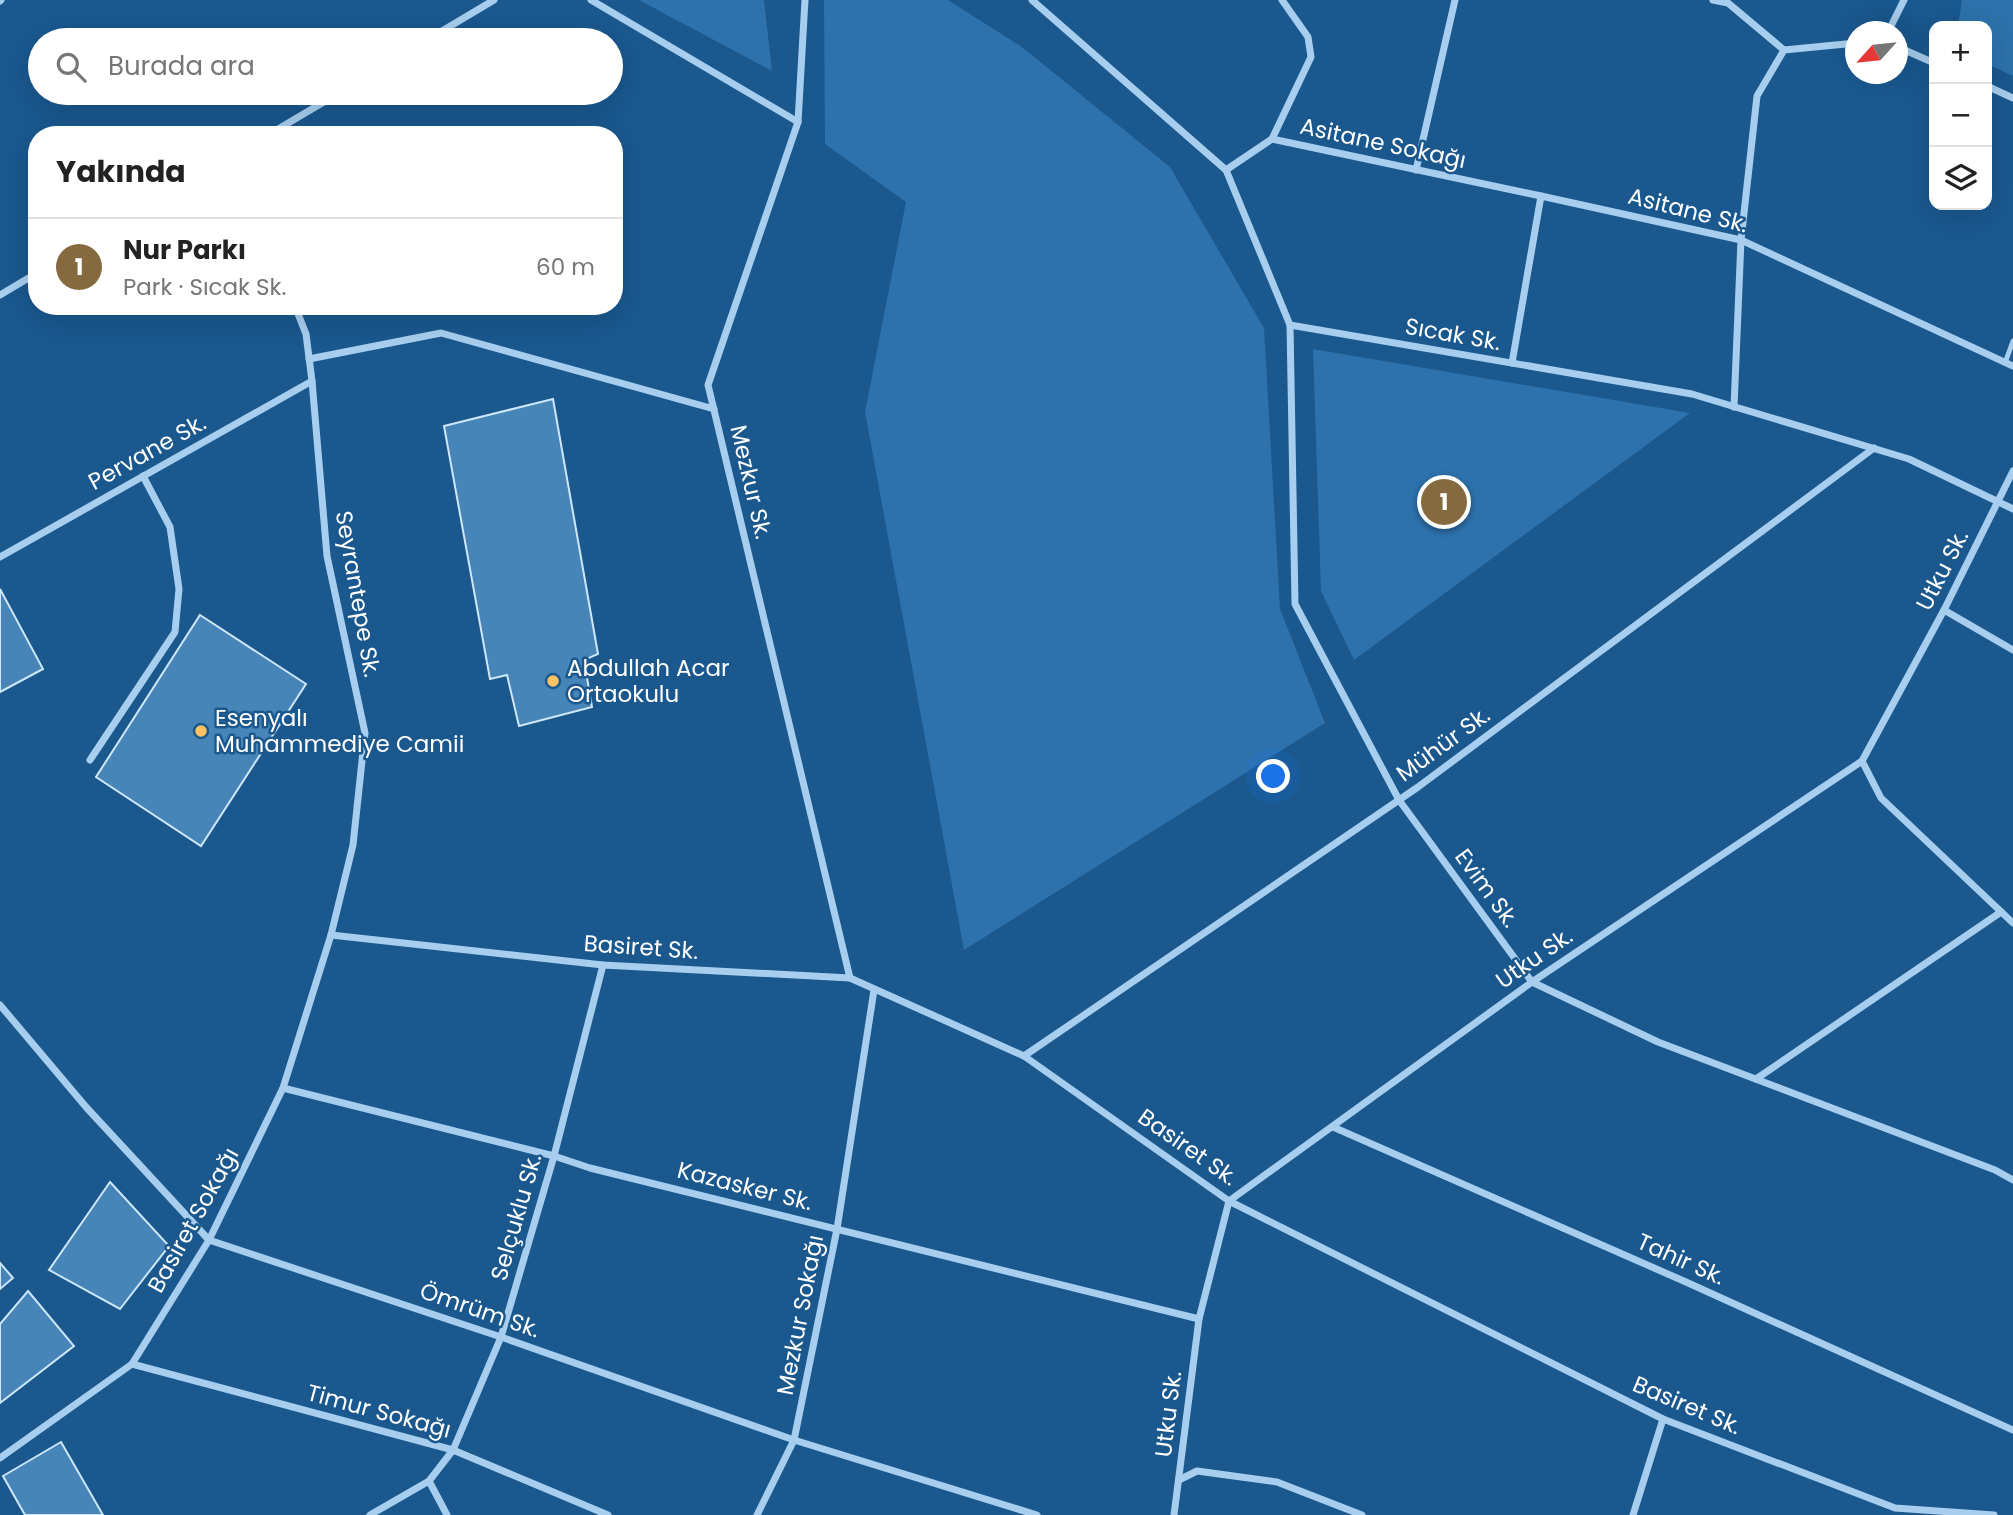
<!DOCTYPE html>
<html lang="tr">
<head>
<meta charset="utf-8">
<style>
	body { margin:0; font-family:Poppins,sans-serif; background:#f2f2f2; color:#222 }
	.controls { position:absolute; right:21px; top:21px; display:grid; overflow:hidden; border-radius:14px; box-shadow:0 7px 28px #0002 }
	.controls button { width:63px; height:63px; display:grid; place-items:center; padding:0; border:0; border-bottom:2px solid #e0e0e0; background:#fff; color:#222; font:35px sans-serif }
	.compass { position:absolute; left:1845px; top:21px; width:63px; height:63px; border-radius:50%; background:#fff; box-shadow:0 7px 28px #0002; rotate:243deg }
	.you { position:absolute; left:1274px; top:777px; width:24px; height:24px; margin:-18px; border:5px solid #fff; border-radius:50%; background:#1a73e8; box-shadow:0 0 0 10px #1a73e833 }
	.badge { display:grid; place-items:center; width:46px; height:46px; border-radius:50%; background:#856a40; color:#fff; font-size:23px; font-weight:700 }
	.pin { position:absolute; translate:-50% -50%; border:4px solid #fff; box-shadow:0 2px 7px #0006 }
	.list { margin:0; padding:0; list-style:none }
	h2 { display:flex; justify-content:space-between; align-items:center; height:91px; margin:0; padding:0 28px; font-size:30px }
	h2 small { font-size:23px; font-weight:400; color:#767676 }
	.list li { display:grid; grid-template-columns:46px 1fr auto; gap:21px; align-items:center; box-sizing:border-box; height:98px; padding:0 28px; border-top:2px solid #e0e0e0 }
	.list b { display:block; font-size:26px; white-space:nowrap }
	.list p { margin:0; font-size:23px; white-space:nowrap; color:#767676 }
	.list em { font-size:23px; font-style:normal; color:#767676 }
	.icon { flex:none; width:38px; height:38px; fill:none; stroke:currentColor; stroke-width:2; stroke-linecap:round; stroke-linejoin:round }
	.map { position:relative; flex:none; width:2013px; height:1515px; overflow:hidden }
	.search { position:absolute; background:#fff; box-shadow:0 7px 28px #0002; left:28px; top:28px; width:595px; height:77px; display:flex; align-items:center; gap:18px; box-sizing:border-box; padding:0 24px; border-radius:38px; color:#767676; font-size:26px }
	.panel { position:absolute; background:#fff; box-shadow:0 7px 28px #0002; left:28px; top:126px; width:595px; height:189px; border-radius:28px }
	.map>svg:first-child { display:block }
	.green { fill:#2d72ac }
	.building { fill:#4784b8; stroke:#cde6fa; stroke-width:2 }
	.lines { fill:none; stroke-linecap:round; stroke-linejoin:round }
	.service { stroke:#a7ceee; stroke-width:5 }
	.minor { stroke:#a7ceee; stroke-width:7 }
	.poi-dot { fill:#ffc364; stroke:#1a588e; stroke-width:2.5 }
	.labels { text-anchor:middle; stroke-width:5; stroke-linejoin:round; paint-order:stroke }
	.street-label { font-size:23px; fill:#fff; stroke:#1a588e }
	.poi-label { font-size:23px; fill:#fff; stroke:#1a588e; text-anchor:start }
</style>
</head>
<body>
<div class="map">
<svg width="2013" height="1515" viewBox="0 0 2013 1515">
	<rect width="100%" height="100%" fill="#1a588e"/>
	<g class="green">
		<path d="M639,0h125l8,71z"/>
		<path d="M824,0h124l74,47 148,120 94,161 16,281 45,114 -361,227 -99,-538 41,-210 -81,-58z"/>
		<path d="M1962,0h51v76l-26,-12v-38h-29z"/>
		<path d="M1313,349l377,64 -336,247 -33,-69z"/>
	</g>
	<g class="building">
		<path d="M553,399l45,255 -14,6 8,47 -73,19 -12,-51 -17,4 -46,-253z"/>
		<path d="M0,589l43,80 -43,23z"/>
		<path d="M200,615l106,69 -105,162 -105,-69z"/>
		<path d="M110,1182l59,64 -49,63 -71,-39z"/>
		<path d="M0,1263l13,15 -13,11z"/>
		<path d="M28,1291l46,55 -74,57v-79z"/>
		<path d="M61,1442l42,73h-78l-22,-39z"/>
	</g>
	<g class="lines">
		<path class="service" d="M2005,363l8,-22"/>
		<g class="minor">
			<path d="M591,0l207,122"/>
			<path d="M805,0l-7,122 -90,263 142,593"/>
			<path d="M1032,0l194,170 64,155 402,69 217,65 104,50"/>
			<path d="M1713,0l15,3 56,47"/>
			<path d="M0,1l1,-1"/>
			<path d="M1888,32l16,-32"/>
			<path d="M427,40l67,-40"/>
			<path d="M1898,47l36,16"/>
			<path d="M1987,86l26,12"/>
			<path d="M268,135l71,-42"/>
			<path d="M1272,139l39,-82 -3,-20 -26,-37"/>
			<path d="M1226,170l46,-31 269,57"/>
			<path d="M1416,170l39,-170"/>
			<path d="M0,295l37,-22"/>
			<path d="M1290,325l5,279 104,196 133,182 126,60 337,128 18,10"/>
			<path d="M309,359l132,-26 273,76"/>
			<path d="M1512,363l29,-167 200,44 272,126"/>
			<path d="M1734,407l7,-167 16,-144 27,-46 72,-7"/>
			<path d="M0,557l312,-176"/>
			<path d="M1944,610l69,40"/>
			<path d="M90,760l85,-128 4,-43 -9,-62 -27,-51"/>
			<path d="M1862,761l19,37 132,125"/>
			<path d="M331,935l272,30 247,13 174,78 205,145 434,218 232,89 99,7"/>
			<path d="M0,1005l86,102 123,133 292,97 293,103 243,75"/>
			<path d="M1024,1056l394,-269 456,-339"/>
			<path d="M1756,1079l245,-167"/>
			<path d="M283,1088l271,68 36,12 609,151"/>
			<path d="M1333,1127l353,155 327,148"/>
			<path d="M132,1364l321,86 155,65"/>
			<path d="M0,1458l132,-94 77,-124 74,-152 48,-153 22,-90 12,-112 -38,-177 -15,-175 -6,-47 -11,-28"/>
			<path d="M1179,1480l18,-9 80,11 85,33"/>
			<path d="M429,1481l18,34"/>
			<path d="M370,1515l59,-34 24,-31 48,-113 53,-181 49,-191"/>
			<path d="M757,1515l37,-75 43,-211 37,-239"/>
			<path d="M1174,1515l25,-196 30,-118 303,-219 330,-221 82,-151 69,-139"/>
			<path d="M1633,1515l30,-96"/>
		</g>
	</g>
	<g class="poi-dot">
		<circle cx="553" cy="681" r="7"/>
		<circle cx="201" cy="731" r="7"/>
	</g>
	<g class="labels">
		<g class="street-label">
			<text transform="translate(1383 143) rotate(12)" y="8">Asitane Sokağı</text>
			<text transform="translate(1688 210) rotate(14)" y="8">Asitane Sk.</text>
			<text transform="translate(1453 334) rotate(10)" y="8">Sıcak Sk.</text>
			<text transform="translate(147 452) rotate(-29)" y="8">Pervane Sk.</text>
			<text transform="translate(751 482) rotate(77)" y="8">Mezkur Sk.</text>
			<text transform="translate(1942 570) rotate(-63)" y="8">Utku Sk.</text>
			<text transform="translate(358 594) rotate(80)" y="8">Seyrantepe Sk.</text>
			<text transform="translate(1443 744) rotate(-36)" y="8">Mühür Sk.</text>
			<text transform="translate(1487 888) rotate(54)" y="8">Evim Sk.</text>
			<text transform="translate(641 947) rotate(4)" y="8">Basiret Sk.</text>
			<text transform="translate(1534 958) rotate(-35)" y="8">Utku Sk.</text>
			<text transform="translate(1188 1147) rotate(35)" y="8">Basiret Sk.</text>
			<text transform="translate(745 1186) rotate(14)" y="8">Kazasker Sk.</text>
			<text transform="translate(516 1217) rotate(-74)" y="8">Selçuklu Sk.</text>
			<text transform="translate(193 1220) rotate(-61)" y="8">Basiret Sokağı</text>
			<text transform="translate(1681 1259) rotate(24)" y="8">Tahir Sk.</text>
			<text transform="translate(480 1310) rotate(19)" y="8">Ömrüm Sk.</text>
			<text transform="translate(800 1315) rotate(-79)" y="8">Mezkur Sokağı</text>
			<text transform="translate(1687 1405) rotate(23)" y="8">Basiret Sk.</text>
			<text transform="translate(379 1411) rotate(15)" y="8">Timur Sokağı</text>
			<text transform="translate(1168 1414) rotate(-83)" y="8">Utku Sk.</text>
		</g>
		<g class="poi-label">
			<text x="567" y="676">Abdullah Acar<tspan x="567" dy="26">Ortaokulu</tspan></text>
			<text x="215" y="726">Esenyalı<tspan x="215" dy="26">Muhammediye Camii</tspan></text>
		</g>
	</g>
</svg>
<div class="controls">
<button>+</button>
<button>−</button>
<button><svg class="icon" aria-label="layers" viewBox="0 0 24 24"><path d="M12 4l9 5-9 5-9-5zM3 14l9 5 9-5"/></svg></button>
</div>
<svg class="compass" viewBox="-18 -18 36 36"><path d="M0-13l5 13h-10z" fill="#e53935"/><path d="M0 13l5-13h-10z" fill="#767676"/></svg>
<div class="you"></div>
<div class="pin badge" style="left:1444px;top:502px">1</div>
<div class="search"><svg class="icon" aria-label="search" viewBox="0 0 24 24"><circle cx="10" cy="10" r="6"/><path d="M15 15l6 6"/></svg>Burada ara</div>
<section class="panel">
<h2>Yakında<small></small></h2>
<ul class="list">
<li><span class="badge">1</span><div><b>Nur Parkı</b><p>Park · Sıcak Sk.</p></div><em>60 m</em></li>
</ul>
</section>
</div>
</body>
</html>
